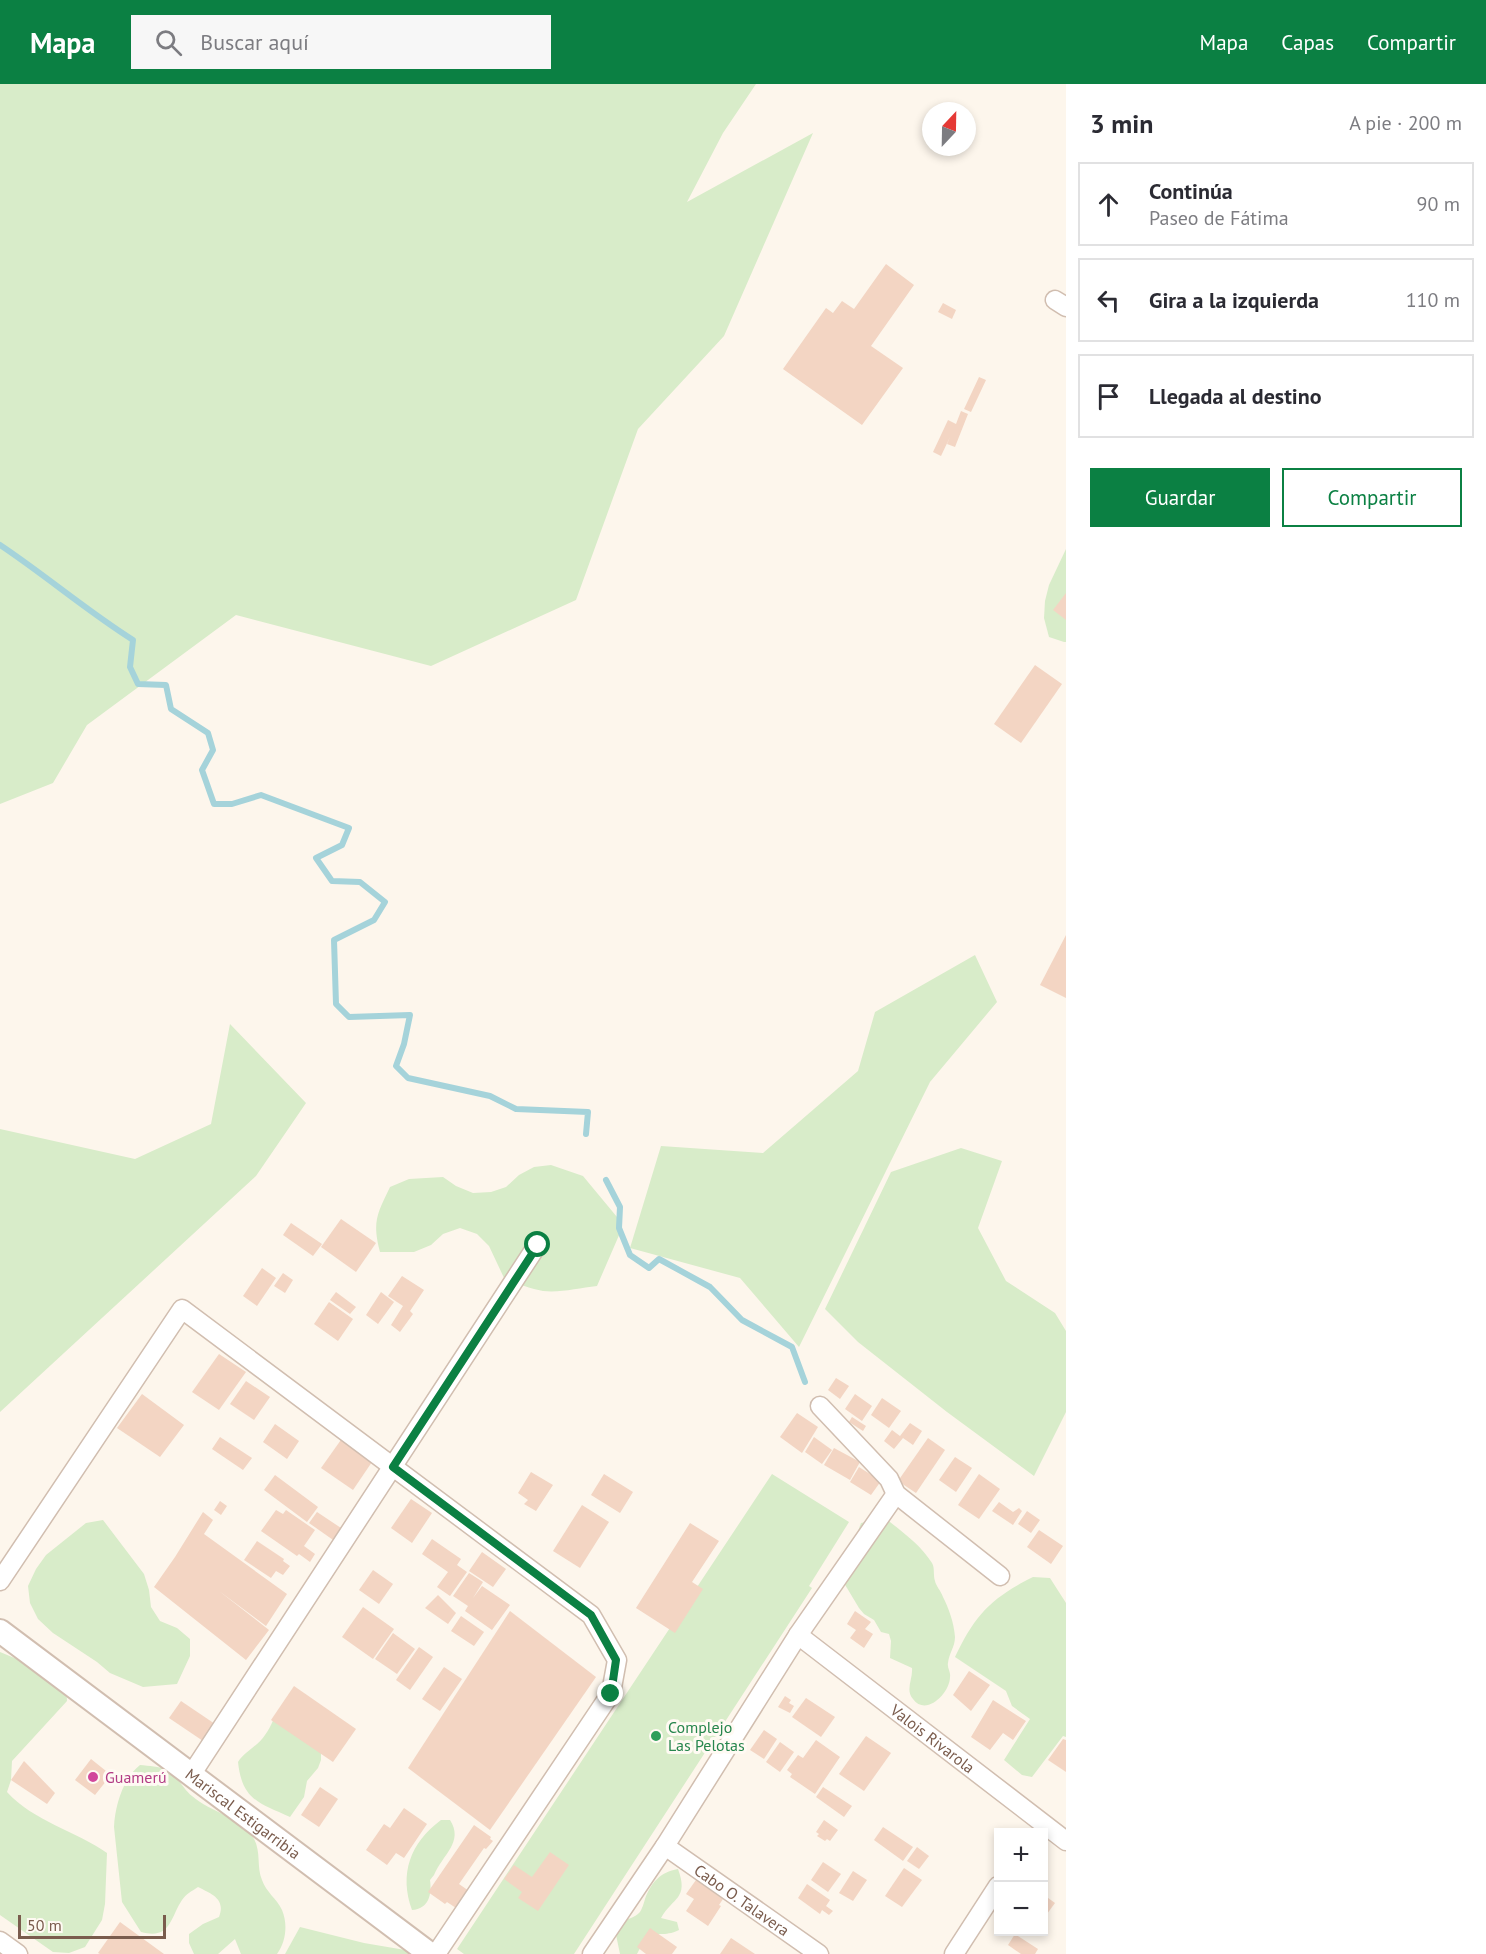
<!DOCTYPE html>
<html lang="es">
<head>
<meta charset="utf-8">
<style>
	body { margin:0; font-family:"PT Sans",sans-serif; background:#f7f7f7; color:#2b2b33 }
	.controls { position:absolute; right:18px; bottom:18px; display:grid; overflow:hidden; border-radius:0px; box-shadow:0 3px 9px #0003 }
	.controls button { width:54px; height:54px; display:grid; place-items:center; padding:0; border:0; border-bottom:2px solid #e1e1e2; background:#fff; color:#2b2b33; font:30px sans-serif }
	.compass { position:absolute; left:922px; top:18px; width:54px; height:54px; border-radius:50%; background:#fff; box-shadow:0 3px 9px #0003; rotate:22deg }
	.scale { position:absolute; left:18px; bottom:15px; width:148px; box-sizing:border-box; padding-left:6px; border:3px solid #7a5c4d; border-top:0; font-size:16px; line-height:21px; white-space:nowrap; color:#7a5c4d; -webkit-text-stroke:4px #fffaf3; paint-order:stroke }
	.stop { position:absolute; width:18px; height:18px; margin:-14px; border:4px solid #0b8043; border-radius:50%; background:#fff }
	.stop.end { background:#0b8043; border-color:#fff; box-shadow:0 2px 6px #0008 }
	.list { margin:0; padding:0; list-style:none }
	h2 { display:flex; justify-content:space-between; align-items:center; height:78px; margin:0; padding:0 24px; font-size:26px }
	h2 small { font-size:20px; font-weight:400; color:#7c7c81 }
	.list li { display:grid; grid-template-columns:39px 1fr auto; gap:18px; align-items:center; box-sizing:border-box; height:84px; margin:0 12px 12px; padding:0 12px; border:2px solid #e1e1e2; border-radius:0px }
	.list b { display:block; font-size:22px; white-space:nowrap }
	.list p { margin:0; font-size:20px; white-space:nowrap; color:#7c7c81 }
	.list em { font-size:20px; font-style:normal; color:#7c7c81 }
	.actions { display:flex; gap:12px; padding:18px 24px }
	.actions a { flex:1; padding:14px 0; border:2px solid #0b8043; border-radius:0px; text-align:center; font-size:21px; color:#0b8043 }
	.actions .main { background:#0b8043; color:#fff }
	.icon { flex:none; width:33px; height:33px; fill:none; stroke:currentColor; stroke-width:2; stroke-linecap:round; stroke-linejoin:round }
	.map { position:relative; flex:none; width:1066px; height:1870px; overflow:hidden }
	header { display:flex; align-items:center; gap:36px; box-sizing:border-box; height:84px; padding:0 30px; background:#0b8043; color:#fff }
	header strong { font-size:28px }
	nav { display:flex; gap:33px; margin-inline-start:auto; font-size:21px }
	.search { width:420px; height:54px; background:#f7f7f7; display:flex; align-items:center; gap:15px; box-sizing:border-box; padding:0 21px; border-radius:0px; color:#7c7c81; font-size:22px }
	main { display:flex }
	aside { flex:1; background:#fff }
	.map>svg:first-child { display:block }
	.green { fill:#d8ecc9 }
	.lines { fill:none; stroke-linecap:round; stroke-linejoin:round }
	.stream { stroke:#a5d3da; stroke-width:6 }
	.building { fill:#f3d5c3 }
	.minor-casing { stroke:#d1beb0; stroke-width:21 }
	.tertiary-casing { stroke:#d1beb0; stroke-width:26 }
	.minor { stroke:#fff; stroke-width:18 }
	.tertiary { stroke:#fff; stroke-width:22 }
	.route { stroke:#0b8043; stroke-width:8 }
	.leisure-dot { fill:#2e9e5b; stroke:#fffaf3; stroke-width:2 }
	.hotel-dot { fill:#d1479c; stroke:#fffaf3; stroke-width:2 }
	.labels { text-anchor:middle; stroke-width:6; stroke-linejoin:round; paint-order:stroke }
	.leisure-label { font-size:16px; fill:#27864d; stroke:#fffaf3; text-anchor:start }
	.street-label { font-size:16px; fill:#7a5c4d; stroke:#fffaf3 }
	.hotel-label { font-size:16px; fill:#b23c85; stroke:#fffaf3; text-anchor:start }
</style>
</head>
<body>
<header>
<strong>Mapa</strong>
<div class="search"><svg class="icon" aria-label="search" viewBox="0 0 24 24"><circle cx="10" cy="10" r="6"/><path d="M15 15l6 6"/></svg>Buscar aquí</div>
<nav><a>Mapa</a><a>Capas</a><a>Compartir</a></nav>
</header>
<main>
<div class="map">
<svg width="1066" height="1870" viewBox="0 0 1066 1870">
	<rect width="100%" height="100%" fill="#fdf6ec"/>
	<g class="green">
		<path d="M0,0h756l-33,49 -36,69 126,-69 -89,203 -86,93 -62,171 -145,66 -195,-51 -149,110 -34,58 -53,21z"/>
		<path d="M1066,465v93h-2l-15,-5 -5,-19 1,-17 4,-16z"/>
		<path d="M975,871l22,47 -67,80 -131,265 -59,-69 -110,-30 31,-102 102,7 95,-82 17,-59z"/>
		<path d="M230,940l76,79 -50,73 -256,236v-283l135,30 76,-35z"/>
		<path d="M961,1064l41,13 -24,67 28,53 49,32 11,18v81l-32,64 -87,-64 -89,-70 -33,-33 66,-137z"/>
		<path d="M551,1081l32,11 34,41 3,16 -23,53c-18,2 -37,7 -54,5 -13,-2 -26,-8 -38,-11l-16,-34 -12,-12 -17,-6 -17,6 -12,11 -17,7h-34c-8,-30 -3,-38 10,-65l19,-8 34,-2 13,9 17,7 18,-1 15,-5 13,-12 15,-8z"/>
		<path d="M772,1390l77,48 -40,64 3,2 -238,366h-110l-7,-5z"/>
		<path d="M885,1434c17,14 35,26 47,45 3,5 1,12 3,18 1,5 6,10 8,16 6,12 11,26 12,40 0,10 -6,16 -7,26 -1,5 3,9 2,14 0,16 -24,40 -37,22 -8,-9 0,-20 -1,-31l-22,-10 1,-17 -2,-7 -8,-2 -7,-12 -10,-6 -5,-6 -18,-30 20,-55z"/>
		<path d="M103,1436l41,54 5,16 2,17 9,14 17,7 13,11v17l-13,28 -34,3 -33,-14 -13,-11 -44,-29 -15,-14 -8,-16 -2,-17 8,-17 10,-14 40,-32z"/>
		<path d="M1033,1493l17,1 16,25v134l-3,-1 -31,41 -10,-2 -18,-15 26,-41 -18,-13 -6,-15 -51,-34c20,-42 36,-59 78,-80z"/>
		<path d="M0,1568l53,22 13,10 1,17 -55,60 -1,19 -4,12c26,29 69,39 100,61l-2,51 -3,16 -17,27 -16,6 -16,-1 -53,-37z"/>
		<path d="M282,1622l39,38v16l-3,8 -11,13 -3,16 -14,20c-31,-14 -48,-17 -52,-55 7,-11 20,-16 27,-27 7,-9 9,-20 17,-29z"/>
		<path d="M140,1681c9,1 19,1 27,5 11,6 16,19 25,26 20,17 44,19 60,40 10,13 4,30 10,44 4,12 15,19 20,30 6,14 4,32 -5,44h-36l-6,-15 -17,15h-24l-5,-11v-9l14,-10 16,-7c7,-18 -7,-23 -21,-30 -6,4 -12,7 -16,13 -12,18 -11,40 -41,32l-19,-30 -8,-75c1,-21 9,-49 26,-62z"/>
		<path d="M441,1736h9c14,22 -7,34 -16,55l-4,5c2,14 -1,29 -18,30 -13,-36 -2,-67 29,-90z"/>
		<path d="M678,1785c11,30 -5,28 -17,49l16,4 2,8c-23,11 -26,-8 -42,24h-17l-5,-24 3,-8c7,-2 17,-4 22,-10 2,-3 4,-9 5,-13 6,-16 15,-27 33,-30z"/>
		<path d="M300,1843l64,16 53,9v2h-132z"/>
	</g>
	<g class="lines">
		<g class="stream">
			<path d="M0,461c45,30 87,66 133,95l-3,27 8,17 28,1 5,24 37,24 5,17 -11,20 12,34h18l29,-9 88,33 -7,17 -26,13 16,23 28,1 25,20 -11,18 -40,20 2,64 13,13 61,-2 -6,29 -8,22 12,12 82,18 26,13 72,3 -2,22"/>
			<path d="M606,1096l14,27 -1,21 11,27 19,13 10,-9 51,28 32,33 50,27 13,35"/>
		</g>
	</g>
	<g class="building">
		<path d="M886,180l28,21 -43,61 32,22 -41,57 -79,-56 43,-61 7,5 9,-12 12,8z"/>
		<path d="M943,219l13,7 -4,9 -14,-7z"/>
		<path d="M979,293l7,3 -15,32 -7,-3z"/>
		<path d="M961,327l7,3 -13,33 -8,-3 3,-7 -9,19 -8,-4 15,-32 8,4z"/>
		<path d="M1066,509v27l-13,-10z"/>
		<path d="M1035,581l27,19 -41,59 -27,-19z"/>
		<path d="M1066,851v63l-26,-13z"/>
		<path d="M341,1135l35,24 -20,29 -35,-25z"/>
		<path d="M291,1139l31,21 -9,12 -30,-21z"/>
		<path d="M262,1184l14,10 -19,28 -14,-10z"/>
		<path d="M283,1189l10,7 -8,13 -11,-7z"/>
		<path d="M402,1192l22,14 -14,21 3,3 -13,18 -9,-7 12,-19 -15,-10z"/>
		<path d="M336,1208l20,15 -6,7 -20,-14z"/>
		<path d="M381,1208l13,10 -16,22 -12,-9z"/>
		<path d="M329,1218l24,17 -15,22 -24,-17z"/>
		<path d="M219,1270l27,18 -27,38 -27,-18z"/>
		<path d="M836,1294l13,8 -9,13 -12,-9z"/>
		<path d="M246,1297l24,16 -16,23 -24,-16z"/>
		<path d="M142,1310l42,31 -24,32 -43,-29z"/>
		<path d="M855,1310l17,12 -10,15 -17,-12z"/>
		<path d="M882,1314l19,13 -12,17 -18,-13z"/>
		<path d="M797,1329l21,14 -16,26 -22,-16z"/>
		<path d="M852,1333l14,9 -3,5 -14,-9z"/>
		<path d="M910,1339l12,8 -9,14 -10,-7 -9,11 -10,-8 8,-11 8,6z"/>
		<path d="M275,1340l24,17 -12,18 -24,-17z"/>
		<path d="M220,1353l32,21 -9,12 -31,-21z"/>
		<path d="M343,1353l31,22 -21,31 -32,-22z"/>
		<path d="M814,1353l18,13 -10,14 -17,-12z"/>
		<path d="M928,1354l17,12 -29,43 -18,-12z"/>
		<path d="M834,1364l26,14 -10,18 -26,-15z"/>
		<path d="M955,1373l17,11 -16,24 -17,-12z"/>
		<path d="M859,1383l22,14 -10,14 -21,-13z"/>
		<path d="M531,1388l22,13 -17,26 -12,-7 4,-4 -10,-7z"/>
		<path d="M604,1390l29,18 -13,21 -29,-18z"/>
		<path d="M979,1390l21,15 -21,30 -21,-14z"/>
		<path d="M275,1391l43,32 -11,15 -43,-32z"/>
		<path d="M411,1415l21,14 -20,30 -21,-15z"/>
		<path d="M220,1417l7,5 -6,9 -7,-5z"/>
		<path d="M999,1418l14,10 6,-4 3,3 -9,14 -21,-14z"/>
		<path d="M582,1421l27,17 -29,46 -27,-17z"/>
		<path d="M276,1426l7,4 3,-4 29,20 -11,16 11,8 -5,8 -11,-8 -2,2 -36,-25z"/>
		<path d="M1027,1427l13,9 -9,13 -13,-9z"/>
		<path d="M203,1428l10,8 -9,14 83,60 -21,32 -47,-35 50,39 -23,30 -92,-73 21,-30z"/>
		<path d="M317,1428l27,18 -8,12 -27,-19z"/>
		<path d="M690,1439l29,18 -27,41 11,7 -28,44 -39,-25z"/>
		<path d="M1039,1446l24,16 -12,18 -24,-17z"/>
		<path d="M432,1455l29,20 -4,6 10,7 -17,24 -13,-9 11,-15 -26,-18z"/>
		<path d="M257,1457l27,18 -1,2 7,5 -7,9 -7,-4 -5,7 -27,-18z"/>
		<path d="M482,1468l24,17 -13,18 -24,-16z"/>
		<path d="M373,1486l20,14 -14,20 -20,-14z"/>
		<path d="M469,1489l14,9 -10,16 9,-12 28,19 -18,25 -27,-19 3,-5 -15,-10z"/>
		<path d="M438,1511l18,18 -8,11 -23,-16z"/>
		<path d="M363,1523l31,22 -21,30 -31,-22z"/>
		<path d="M510,1527l86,66 -106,153 -82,-62z"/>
		<path d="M855,1527l16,11 -6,7 8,5 -9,14 -14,-10 6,-8 -9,-6z"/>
		<path d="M461,1532l23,16 -10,14 -23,-15z"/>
		<path d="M393,1549l22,16 -18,25 -22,-15z"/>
		<path d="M419,1563l14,10 -23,33 -14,-10z"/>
		<path d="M444,1583l18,12 -22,32 -18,-12z"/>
		<path d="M969,1587l21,14 -19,26 -18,-16z"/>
		<path d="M294,1602l62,43 -23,33 -62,-42z"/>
		<path d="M785,1612l6,4 -2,3 5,3 -4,7 -12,-6z"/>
		<path d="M806,1614l29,19 -14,20 -29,-20z"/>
		<path d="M993,1616l33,21 -13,19 -10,-7 -13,17 -19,-13z"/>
		<path d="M181,1617l37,25 -12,17 -37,-25z"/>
		<path d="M764,1646l13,9 -13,20 -14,-9z"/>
		<path d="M866,1652l25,17 -27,38 -25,-17z"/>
		<path d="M1063,1655l3,1v32l-18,-12z"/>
		<path d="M816,1656l24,17 -25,37 -25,-17 2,-3 -5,-4 11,-15 5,3z"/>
		<path d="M780,1658l14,10 -14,20 -14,-10z"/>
		<path d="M91,1675l20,16 -16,20 -20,-15z"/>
		<path d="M24,1677l31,32 -8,11 -36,-24z"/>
		<path d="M320,1703l18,12 -19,28 -18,-12z"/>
		<path d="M823,1703l29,19 -8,11 -28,-20z"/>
		<path d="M404,1724l23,16 -23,34 -8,-5 -9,12 -21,-15 18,-26 6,4z"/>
		<path d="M824,1736l14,10 -8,11 -3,-2 -2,2 -8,-5 2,-2 -3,-2z"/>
		<path d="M474,1741l17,12 -1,2 3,2 -7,8 -2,-1 -25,36 10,7 -13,17 -9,-6 -2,2 -17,-12z"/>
		<path d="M883,1743l30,20 -10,14 -29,-21z"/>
		<path d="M917,1763l12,9 -10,13 -12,-8z"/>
		<path d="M550,1768l19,13 -31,46 -20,-13 4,-6 -18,-13 10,-14 18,12z"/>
		<path d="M823,1778l18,12 -13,18 -17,-12z"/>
		<path d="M904,1784l18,12 -20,27 -17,-11z"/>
		<path d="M853,1787l14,9 -14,21 -14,-8z"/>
		<path d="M696,1796l27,19 -4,6 2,1 -13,20 -22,-15 8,-12 -8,-5z"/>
		<path d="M807,1800l23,16 -4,6 7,5 -4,4 -7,-5 -2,4 -22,-16z"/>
		<path d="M1044,1811l11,8 -8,11 -3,-2z"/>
		<path d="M120,1838l44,32h-64l-2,-1z"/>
		<path d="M650,1844l27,19 -5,7h-26l-9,-7z"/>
		<path d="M1015,1850l23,15 -3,5h-14l-13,-9z"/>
		<path d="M731,1854l24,16h-35z"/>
	</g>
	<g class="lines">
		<g class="minor-casing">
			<g id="minor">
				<path d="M1055,216l11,7"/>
				<path d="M820,1322l69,73 7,15 104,82"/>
				<path d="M0,1497l182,-272 409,306 26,45 -6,33 -175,261"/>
				<path id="s1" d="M798,1551l268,206"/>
				<path d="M191,1691l347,-531"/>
				<path id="s2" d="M665,1762l154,108"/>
				<path d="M0,1857l18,13"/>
				<path d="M592,1870l73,-108 133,-211 98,-141"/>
				<path d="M954,1870l44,-68"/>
			</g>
		</g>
		<g class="tertiary-casing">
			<g id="tertiary">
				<path id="s3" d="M0,1547l430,323"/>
			</g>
		</g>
		<use href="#minor" class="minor"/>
		<use href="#tertiary" class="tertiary"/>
	</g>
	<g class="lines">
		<path class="route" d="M538,1161l-145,222 198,148 25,45 -5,34"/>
	</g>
	<circle class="leisure-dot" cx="656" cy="1652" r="6"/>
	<circle class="hotel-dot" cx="93" cy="1693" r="6"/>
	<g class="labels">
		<g class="leisure-label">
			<text x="668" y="1649">Complejo<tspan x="668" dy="18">Las Pelotas</tspan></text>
		</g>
		<g class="street-label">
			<text dy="6" stroke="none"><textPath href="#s1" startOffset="170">Valois Rivarola</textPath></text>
			<text dy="6" stroke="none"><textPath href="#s3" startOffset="304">Mariscal Estigarribia</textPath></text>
			<text dy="6" stroke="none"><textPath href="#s2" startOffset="94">Cabo O. Talavera</textPath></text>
		</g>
		<g class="hotel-label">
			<text x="105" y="1699">Guamerú</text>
		</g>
	</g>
</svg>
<div class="controls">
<button>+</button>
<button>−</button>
</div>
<svg class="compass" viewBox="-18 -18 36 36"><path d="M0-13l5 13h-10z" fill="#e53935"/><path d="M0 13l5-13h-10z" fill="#7c7c81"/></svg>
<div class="scale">50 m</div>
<div class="stop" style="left:538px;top:1161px"></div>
<div class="stop end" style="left:611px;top:1610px"></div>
</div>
<aside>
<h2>3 min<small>A pie · 200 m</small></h2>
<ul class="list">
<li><svg class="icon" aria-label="ahead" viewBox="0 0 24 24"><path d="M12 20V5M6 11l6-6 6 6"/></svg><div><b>Continúa</b><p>Paseo de Fátima</p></div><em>90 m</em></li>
<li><svg class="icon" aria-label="left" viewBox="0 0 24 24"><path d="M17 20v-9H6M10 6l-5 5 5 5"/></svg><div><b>Gira a la izquierda</b></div><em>110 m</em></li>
<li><svg class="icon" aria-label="arrive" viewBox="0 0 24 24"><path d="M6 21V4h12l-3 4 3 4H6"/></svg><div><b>Llegada al destino</b></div></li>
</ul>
<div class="actions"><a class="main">Guardar</a><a>Compartir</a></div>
</aside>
</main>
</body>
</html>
